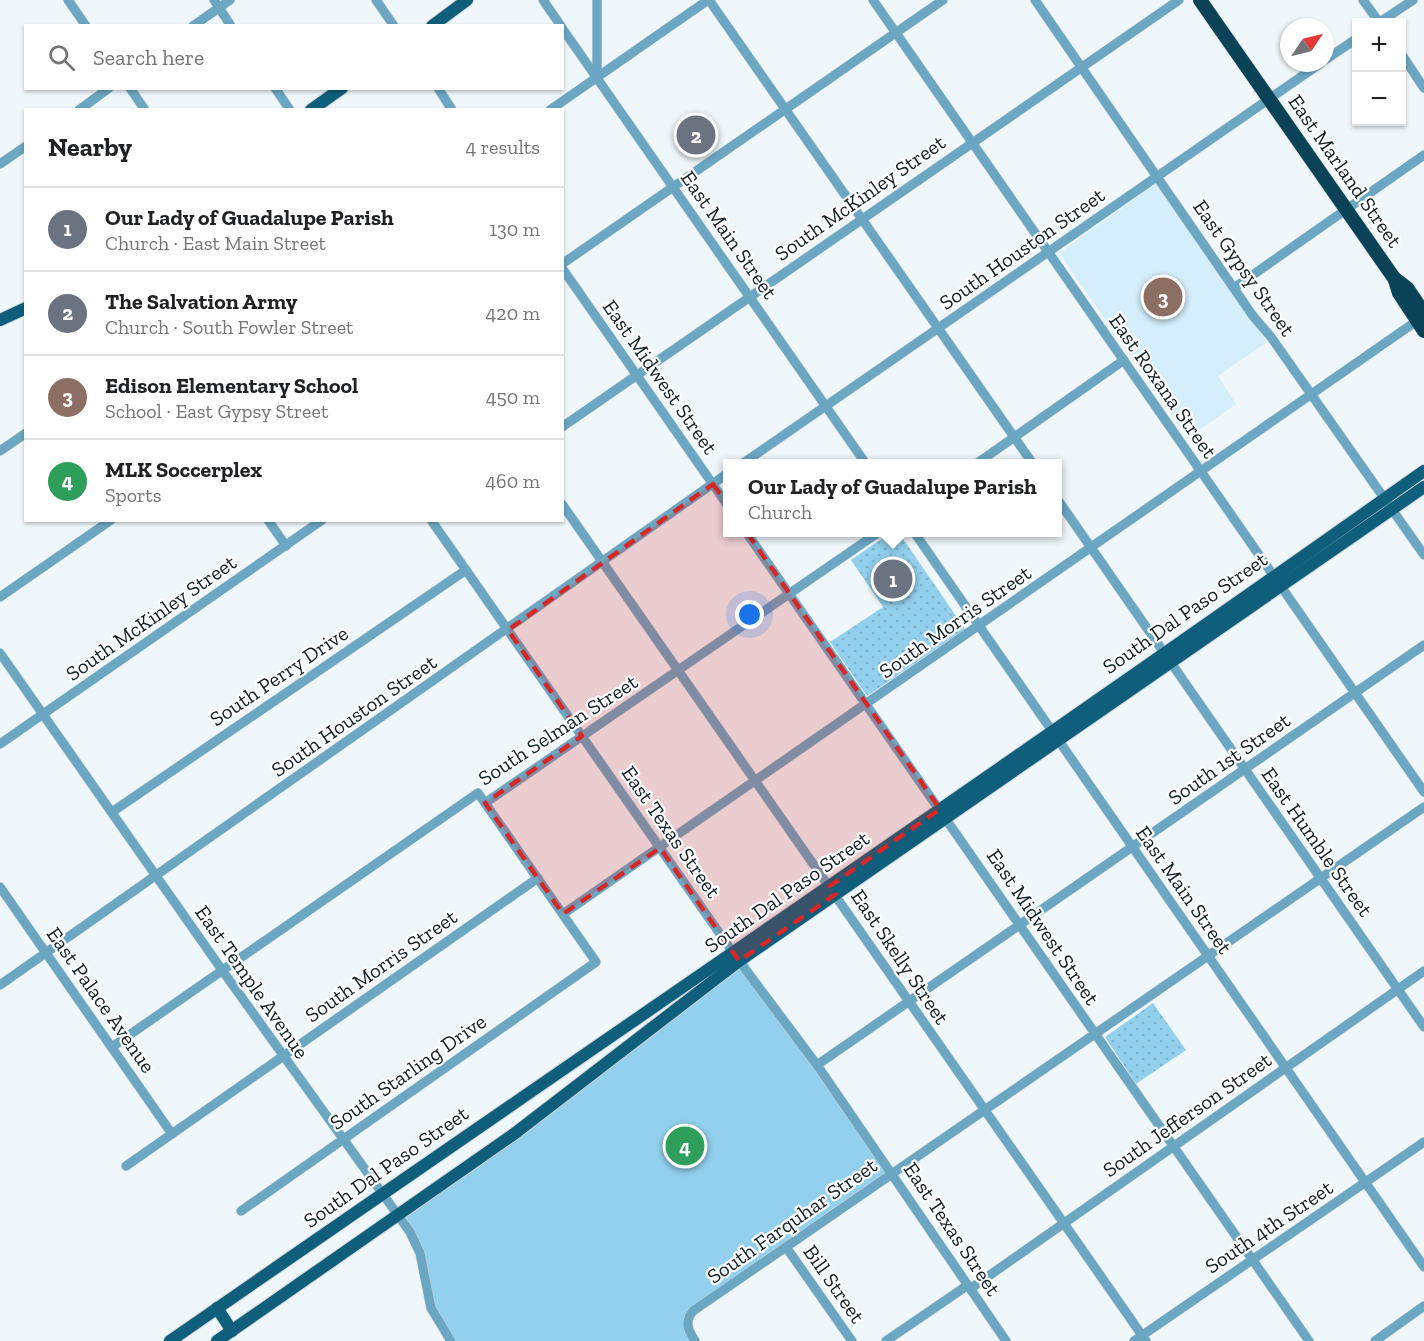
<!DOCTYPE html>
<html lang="en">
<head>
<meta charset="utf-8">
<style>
	body { margin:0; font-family:"Zilla Slab",serif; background:#f2f2f2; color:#202124 }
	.controls { position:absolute; right:18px; top:18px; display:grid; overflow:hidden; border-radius:0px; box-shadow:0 2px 4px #0004 }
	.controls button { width:54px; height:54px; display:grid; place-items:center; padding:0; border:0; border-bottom:2px solid #e0e0e0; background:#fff; color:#202124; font:30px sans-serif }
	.compass { position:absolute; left:1280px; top:18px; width:54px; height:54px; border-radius:50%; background:#fff; box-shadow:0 2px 4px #0004; rotate:55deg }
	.you { position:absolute; left:750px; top:615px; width:21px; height:21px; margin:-15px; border:4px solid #fff; border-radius:50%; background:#1a73e8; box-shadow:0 0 0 9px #1a73e833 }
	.badge { display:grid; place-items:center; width:39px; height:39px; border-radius:50%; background:#715728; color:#fff; font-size:20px; font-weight:700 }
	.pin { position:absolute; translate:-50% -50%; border:3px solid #fff; box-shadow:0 2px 6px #0006 }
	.popup { position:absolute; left:723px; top:459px; width:339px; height:78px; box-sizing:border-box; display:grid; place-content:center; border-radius:0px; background:#fff; filter:drop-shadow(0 2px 4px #0005); font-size:20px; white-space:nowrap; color:#757577 }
	.popup b { font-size:22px; color:#202124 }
	.popup::after { content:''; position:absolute; left:50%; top:100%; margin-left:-12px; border:12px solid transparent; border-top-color:#fff }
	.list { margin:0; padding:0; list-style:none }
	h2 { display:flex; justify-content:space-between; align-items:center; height:78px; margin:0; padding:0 24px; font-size:26px }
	h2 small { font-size:20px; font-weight:400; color:#757577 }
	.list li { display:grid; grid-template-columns:39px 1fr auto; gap:18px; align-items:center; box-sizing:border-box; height:84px; padding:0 24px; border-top:2px solid #e0e0e0 }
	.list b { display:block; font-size:22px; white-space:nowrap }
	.list p { margin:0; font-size:20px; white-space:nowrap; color:#757577 }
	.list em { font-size:20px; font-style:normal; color:#757577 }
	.icon { flex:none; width:33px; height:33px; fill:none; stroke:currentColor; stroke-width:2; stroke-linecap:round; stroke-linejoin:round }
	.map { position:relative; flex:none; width:1424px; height:1341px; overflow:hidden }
	.search { position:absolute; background:#fff; box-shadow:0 2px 4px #0004; left:24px; top:24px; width:540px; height:66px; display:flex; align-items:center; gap:15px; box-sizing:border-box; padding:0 21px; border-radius:0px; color:#757577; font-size:22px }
	.panel { position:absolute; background:#fff; box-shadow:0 2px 4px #0004; left:24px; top:108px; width:540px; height:414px; border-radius:0px }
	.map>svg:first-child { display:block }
	.built { fill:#d4eefc }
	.grass { fill:url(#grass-dots) }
	.pitch { fill:#92d0ed }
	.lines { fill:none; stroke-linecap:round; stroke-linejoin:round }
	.minor-casing { stroke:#ccd4d9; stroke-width:10 }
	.major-casing { stroke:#ccd4d9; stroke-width:14 }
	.highway-casing { stroke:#ccd4d9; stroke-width:15 }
	.minor { stroke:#6ba6c2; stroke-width:9 }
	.major { stroke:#0f5e7b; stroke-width:12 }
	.highway { stroke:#0a4358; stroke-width:14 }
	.marked { fill:#d62828; fill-opacity:0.2; stroke:#d62828; stroke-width:4.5; stroke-dasharray:12 8; stroke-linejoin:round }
	.labels { text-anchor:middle; stroke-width:4.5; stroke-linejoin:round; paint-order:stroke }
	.street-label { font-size:21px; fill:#101e25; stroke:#fff }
</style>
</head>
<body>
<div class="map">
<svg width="1424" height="1341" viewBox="0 0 1424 1341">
	<defs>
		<pattern id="grass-dots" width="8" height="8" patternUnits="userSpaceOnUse" patternTransform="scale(1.5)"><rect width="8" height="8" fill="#92d0ed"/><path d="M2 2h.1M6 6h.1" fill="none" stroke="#7db2cb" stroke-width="1.8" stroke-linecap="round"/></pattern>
	</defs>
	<rect width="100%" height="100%" fill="#f0f7fb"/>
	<path class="built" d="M1157,183l110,159 -49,34 18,28 -48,34 -129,-185z"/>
	<g class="grass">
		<path d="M890,533h9l66,96 -98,67 -37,-54 53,-35 -32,-47z"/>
		<path d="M1153,1003l33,47 -50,34 -31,-47z"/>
	</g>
	<path class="pitch" d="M739,961l154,212 -203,143 5,25h-244l-13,-18 -16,-60 -25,-49z"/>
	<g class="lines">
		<g class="minor-casing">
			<g id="minor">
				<path d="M68,0l18,26"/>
				<path d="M214,0l17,26"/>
				<path d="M376,0l18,26"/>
				<path d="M543,0l18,26"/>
				<path d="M597,0v76"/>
				<path d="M709,0l324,464"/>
				<path d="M873,0l551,792"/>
				<path d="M1035,0l218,316 18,21 153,218"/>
				<path d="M1363,0l16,22"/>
				<path d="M1380,22l33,-22"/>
				<path d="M193,26l37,-26"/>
				<path d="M562,28l304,436"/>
				<path d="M1402,55l22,33"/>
				<path d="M1325,60l31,-21"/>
				<path d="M130,88l15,22"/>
				<path d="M275,88l15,22"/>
				<path d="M438,88l14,22"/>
				<path d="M79,110l30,-22"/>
				<path d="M550,110l158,-110"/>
				<path d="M0,164l26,-18"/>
				<path d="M562,264l381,-264"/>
				<path d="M562,268l166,238"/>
				<path d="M1234,288l190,-133"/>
				<path d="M562,427l617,-427"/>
				<path d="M0,451l26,-18"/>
				<path d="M742,464l579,-401"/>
				<path d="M976,464l148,-104"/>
				<path d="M1058,500l366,527"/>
				<path d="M562,504l584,837"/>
				<path d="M268,520l18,26"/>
				<path d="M431,520l303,434 83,111 189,276"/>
				<path d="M746,532l563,809"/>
				<path d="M914,532l510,735"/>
				<path d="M0,597l111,-77"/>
				<path d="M0,653l222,317 188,262 10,21 11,55 20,33"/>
				<path d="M0,744l322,-224"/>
				<path d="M485,803l394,-271"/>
				<path d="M112,812l354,-242"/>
				<path d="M0,887l172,247"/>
				<path d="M563,914l858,-596"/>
				<path d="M0,985l728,-512"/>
				<path d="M112,1047l366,-254 118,169 -355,249"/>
				<path d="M817,1065l607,-420"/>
				<path d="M126,1166l412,-288"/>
				<path d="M786,1247l66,94"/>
				<path d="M970,1289l454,-318"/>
				<path d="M695,1341c-7,-11 -11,-19 -2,-30l731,-504"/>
				<path d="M886,1341l82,-56"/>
				<path d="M1134,1341l290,-199"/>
				<path d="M1375,1341l49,-35"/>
			</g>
		</g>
		<g class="major-casing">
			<g id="major">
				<path d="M432,26l35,-26"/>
				<path d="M311,110l31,-22"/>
				<path d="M0,320l26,-12"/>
				<path d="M217,1308l15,23"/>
				<path d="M170,1341c418,-290 839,-576 1254,-870"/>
				<path d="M217,1341l297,-207 225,-173 685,-474"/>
			</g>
		</g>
		<g class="highway-casing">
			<g id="highway">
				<path d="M1200,0l194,278 13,10 17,25"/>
				<path d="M1395,280l4,13 25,38"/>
			</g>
		</g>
		<use href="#minor" class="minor"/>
		<use href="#major" class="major"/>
		<use href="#highway" class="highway"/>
	</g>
	<path class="marked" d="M713,484l227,325 -110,77 6,8 -97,67 -79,-113 -97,66 -78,-111 97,-67 -74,-106z"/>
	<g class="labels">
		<g class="street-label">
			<text transform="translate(1345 171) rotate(55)" y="7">East Marland Street</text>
			<text transform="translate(860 198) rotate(-35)" y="7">South McKinley Street</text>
			<text transform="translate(729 235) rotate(55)" y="7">East Main Street</text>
			<text transform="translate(1022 249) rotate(-35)" y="7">South Houston Street</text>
			<text transform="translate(1244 268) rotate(55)" y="7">East Gypsy Street</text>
			<text transform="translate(660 377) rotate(55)" y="7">East Midwest Street</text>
			<text transform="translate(1163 386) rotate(55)" y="7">East Roxana Street</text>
			<text transform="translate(1185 613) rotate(-35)" y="7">South Dal Paso Street</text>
			<text transform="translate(151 618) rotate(-35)" y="7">South McKinley Street</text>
			<text transform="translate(955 622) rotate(-35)" y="7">South Morris Street</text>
			<text transform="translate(279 676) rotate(-34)" y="7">South Perry Drive</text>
			<text transform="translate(354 716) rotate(-35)" y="7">South Houston Street</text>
			<text transform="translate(558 730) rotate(-33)" y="7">South Selman Street</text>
			<text transform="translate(1229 759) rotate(-35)" y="7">South 1st Street</text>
			<text transform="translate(671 832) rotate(55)" y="7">East Texas Street</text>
			<text transform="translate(1317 842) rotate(55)" y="7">East Humble Street</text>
			<text transform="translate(1184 890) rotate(55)" y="7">East Main Street</text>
			<text transform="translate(787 892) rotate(-35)" y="7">South Dal Paso Street</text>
			<text transform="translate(1043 927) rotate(56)" y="7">East Midwest Street</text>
			<text transform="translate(900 957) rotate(56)" y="7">East Skelly Street</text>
			<text transform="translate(381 966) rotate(-35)" y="7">South Morris Street</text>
			<text transform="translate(252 982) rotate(55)" y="7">East Temple Avenue</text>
			<text transform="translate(101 1000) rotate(55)" y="7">East Palace Avenue</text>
			<text transform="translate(408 1072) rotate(-35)" y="7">South Starling Drive</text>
			<text transform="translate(1187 1115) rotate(-35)" y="7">South Jefferson Street</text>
			<text transform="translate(386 1167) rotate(-35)" y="7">South Dal Paso Street</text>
			<text transform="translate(792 1221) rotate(-35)" y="7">South Farquhar Street</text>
			<text transform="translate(1269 1227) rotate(-34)" y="7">South 4th Street</text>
			<text transform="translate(952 1229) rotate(56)" y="7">East Texas Street</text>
			<text transform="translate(834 1284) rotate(55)" y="7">Bill Street</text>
		</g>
	</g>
</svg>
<div class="controls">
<button>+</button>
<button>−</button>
</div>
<svg class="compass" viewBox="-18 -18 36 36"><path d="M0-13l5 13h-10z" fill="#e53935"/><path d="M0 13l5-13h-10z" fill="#757577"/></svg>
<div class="you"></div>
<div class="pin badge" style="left:893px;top:579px;background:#6b7280">1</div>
<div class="popup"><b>Our Lady of Guadalupe Parish</b>Church</div>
<div class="pin badge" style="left:696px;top:135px;background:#6b7280">2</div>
<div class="pin badge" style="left:1163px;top:297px;background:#8d6e63">3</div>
<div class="pin badge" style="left:685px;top:1146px;background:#2e9e5b">4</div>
<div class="search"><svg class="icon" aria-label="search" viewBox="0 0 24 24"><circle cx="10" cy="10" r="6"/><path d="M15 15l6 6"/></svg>Search here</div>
<section class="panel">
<h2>Nearby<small>4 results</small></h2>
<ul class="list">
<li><span class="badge" style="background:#6b7280">1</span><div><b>Our Lady of Guadalupe Parish</b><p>Church · East Main Street</p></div><em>130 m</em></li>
<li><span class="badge" style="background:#6b7280">2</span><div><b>The Salvation Army</b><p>Church · South Fowler Street</p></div><em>420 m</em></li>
<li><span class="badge" style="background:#8d6e63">3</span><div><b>Edison Elementary School</b><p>School · East Gypsy Street</p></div><em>450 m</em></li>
<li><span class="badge" style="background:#2e9e5b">4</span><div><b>MLK Soccerplex</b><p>Sports</p></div><em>460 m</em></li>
</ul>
</section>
</div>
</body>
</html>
